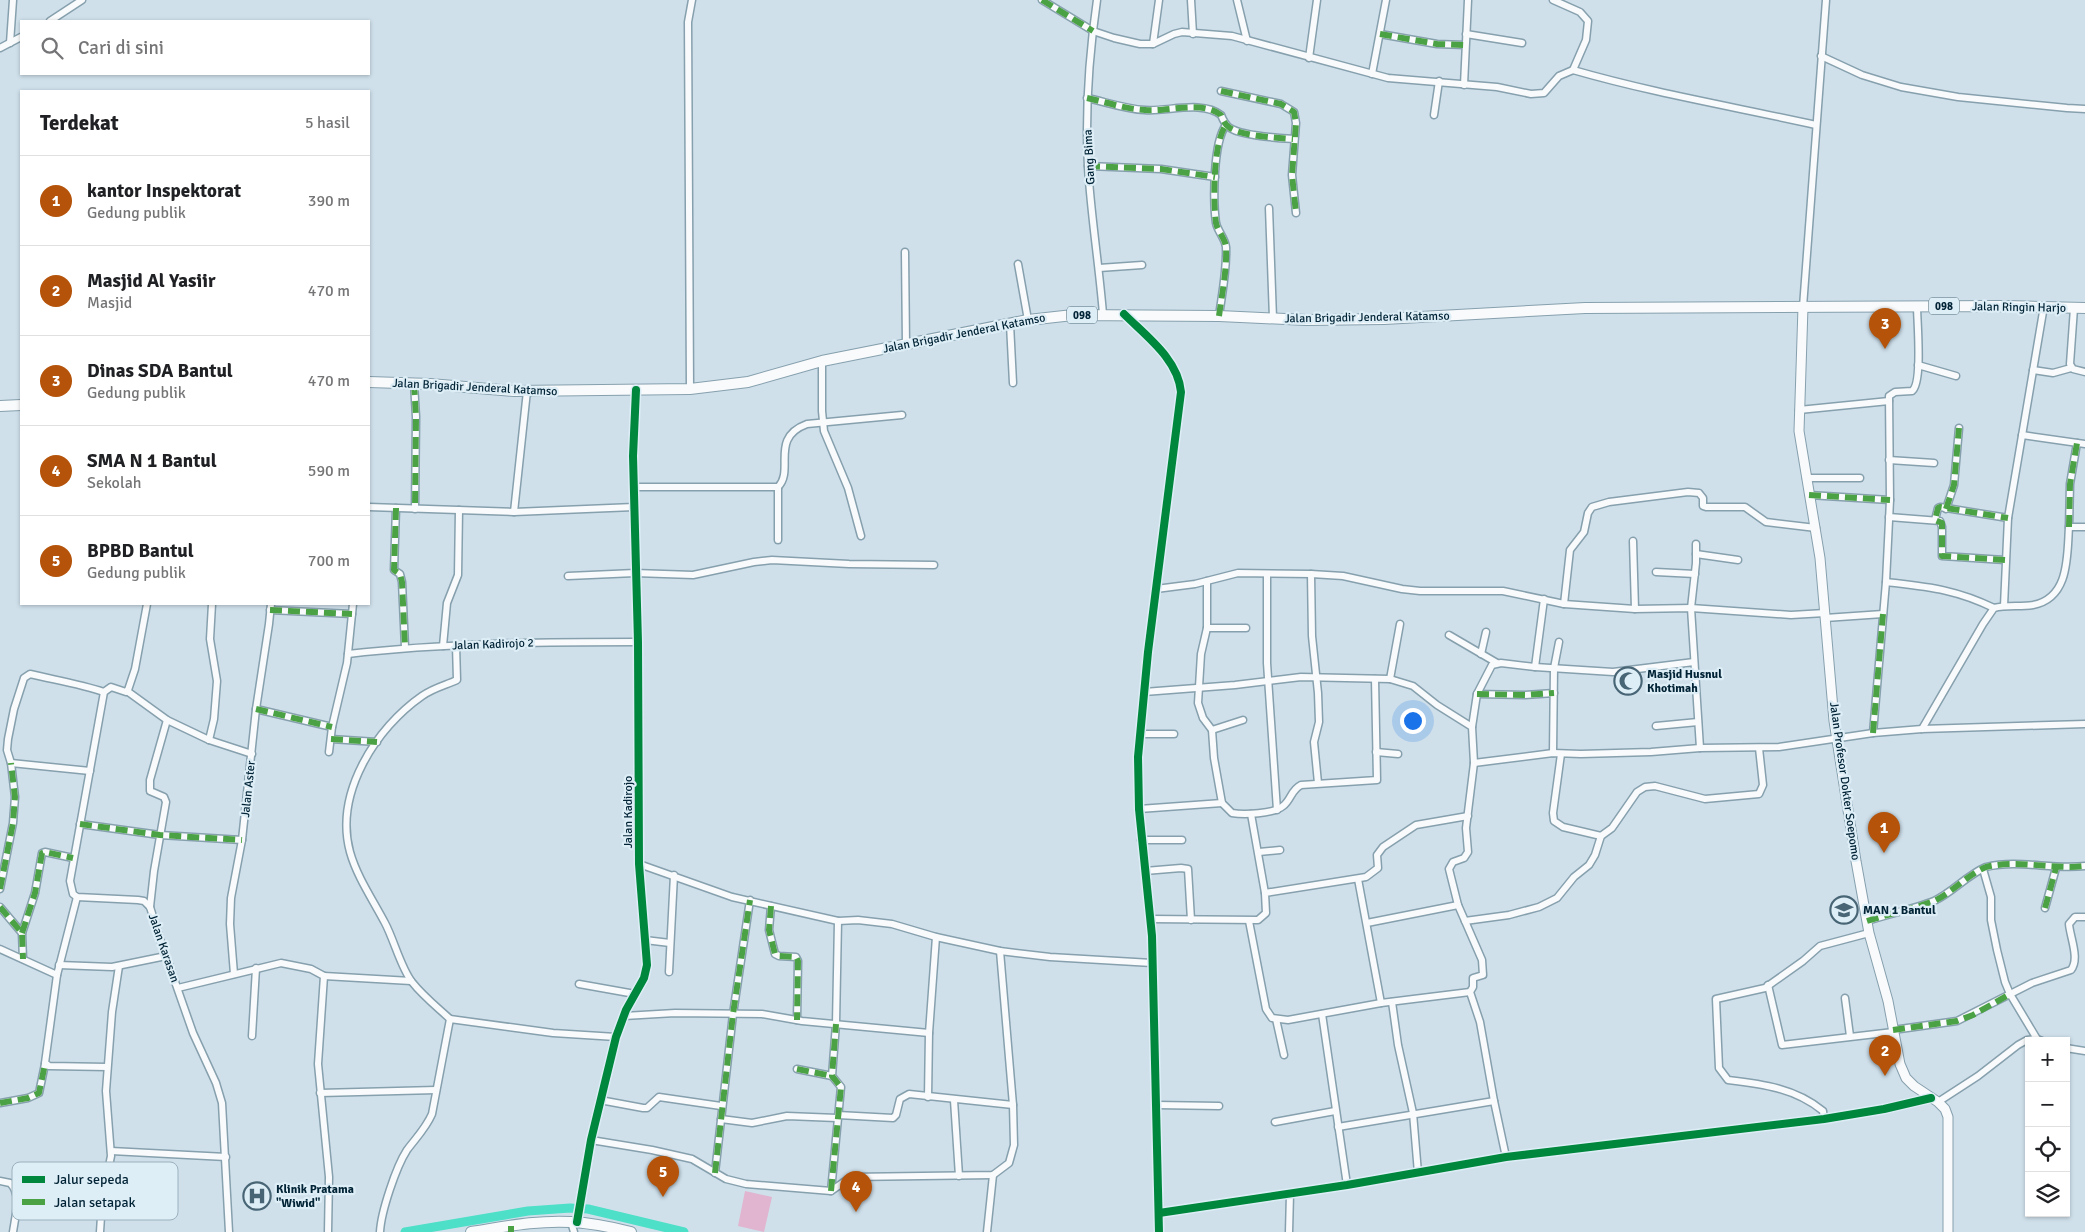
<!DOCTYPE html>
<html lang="id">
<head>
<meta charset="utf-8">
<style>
	body { margin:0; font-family:Signika,sans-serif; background:#f2f2f2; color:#202124 }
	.controls { position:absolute; right:15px; bottom:15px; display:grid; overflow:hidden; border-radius:0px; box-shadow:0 1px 4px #0004 }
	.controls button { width:45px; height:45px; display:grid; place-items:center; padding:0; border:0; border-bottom:1px solid #e0e0e0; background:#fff; color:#202124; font:25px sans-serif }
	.you { position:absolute; left:1412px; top:720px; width:18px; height:18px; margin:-12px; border:4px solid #fff; border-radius:50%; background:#1a73e8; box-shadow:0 0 0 8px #1a73e833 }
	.badge { display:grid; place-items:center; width:32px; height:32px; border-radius:50%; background:#b45309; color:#fff; font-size:16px; font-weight:700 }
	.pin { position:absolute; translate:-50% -41px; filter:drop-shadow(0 1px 2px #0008) }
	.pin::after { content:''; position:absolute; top:26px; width:18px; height:15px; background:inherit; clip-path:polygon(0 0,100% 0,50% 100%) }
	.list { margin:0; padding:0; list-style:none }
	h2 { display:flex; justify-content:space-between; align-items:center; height:65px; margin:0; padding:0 20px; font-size:21px }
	h2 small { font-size:16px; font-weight:400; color:#757577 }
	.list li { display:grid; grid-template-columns:32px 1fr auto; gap:15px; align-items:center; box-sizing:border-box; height:90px; padding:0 20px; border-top:1px solid #e0e0e0 }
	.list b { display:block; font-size:19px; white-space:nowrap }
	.list p { margin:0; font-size:16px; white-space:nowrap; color:#757577 }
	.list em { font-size:16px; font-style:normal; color:#757577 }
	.icon { flex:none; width:28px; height:28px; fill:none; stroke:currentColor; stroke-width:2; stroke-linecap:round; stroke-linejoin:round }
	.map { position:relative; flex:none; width:2085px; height:1232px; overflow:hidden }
	.search { position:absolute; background:#fff; box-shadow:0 1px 4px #0004; left:20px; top:20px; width:350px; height:55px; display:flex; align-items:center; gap:12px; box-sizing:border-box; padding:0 18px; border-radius:0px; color:#757577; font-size:19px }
	.panel { position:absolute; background:#fff; box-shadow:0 1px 4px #0004; left:20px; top:90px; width:350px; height:515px; border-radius:0px }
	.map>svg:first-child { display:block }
	.green { fill:#e1b4cf }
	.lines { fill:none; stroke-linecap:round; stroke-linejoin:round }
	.canal { stroke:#4ddfc7; stroke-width:9 }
	.street-casing { stroke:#86a0ad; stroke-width:9 }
	.secondary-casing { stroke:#86a0ad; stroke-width:11 }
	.primary-casing { stroke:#86a0ad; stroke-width:12 }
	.street { stroke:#f8fafc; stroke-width:6 }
	.secondary { stroke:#f8fafc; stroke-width:9 }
	.primary { stroke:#f8fafc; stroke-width:10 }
	.quiet { stroke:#4ba244; stroke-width:6; stroke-dasharray:12 6; stroke-linecap:butt }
	.cycleway-casing { stroke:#deeef7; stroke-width:11 }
	.cycleway { stroke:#00873e; stroke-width:8 }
	.labels { text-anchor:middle; stroke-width:4.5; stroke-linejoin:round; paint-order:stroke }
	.shield { fill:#deeef7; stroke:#43606f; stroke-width:1 }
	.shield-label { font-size:11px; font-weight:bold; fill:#002335 }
	.street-label { font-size:12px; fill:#002335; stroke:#deeef7 }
	.poi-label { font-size:12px; font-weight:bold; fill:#002335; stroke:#deeef7; text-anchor:start }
	.key { fill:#deeef7; stroke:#9bb1bd; stroke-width:1 }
	.key-label { font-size:14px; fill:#002335 }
</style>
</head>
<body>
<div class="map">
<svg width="2085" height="1232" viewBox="0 0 2085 1232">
	<rect width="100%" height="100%" fill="#cfe0eb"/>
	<path class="green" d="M745,1191l27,6 -8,35 -26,-6z"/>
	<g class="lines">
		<path class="canal" d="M405,1232l123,-21 42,-3 18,1 96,23"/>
		<g class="street-casing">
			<g id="street">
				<path d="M1042,0l51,31 21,7 26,6h13l21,-10 8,-2 50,4 156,42 109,9 34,7 13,-1 15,-17 14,-6"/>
				<path d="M1097,0c-8,55 -12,111 -9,167 3,49 11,98 15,147"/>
				<path d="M1191,0l2,34"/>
				<path d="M1237,0l10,41"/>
				<path d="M1553,0l27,12 8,9 -2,19 -13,30c80,23 162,37 243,55"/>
				<path d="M50,21l32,-21"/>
				<path d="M1380,34l57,10 28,1"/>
				<path d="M1466,34l56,9"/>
				<path d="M10,43l3,-43"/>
				<path d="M1153,44l6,-44"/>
				<path d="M0,48l21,-11"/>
				<path d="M1821,56l41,19 39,12 57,10 109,11 18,1"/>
				<path d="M1309,58l8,-58"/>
				<path d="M1372,74l14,-74"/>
				<path d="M1464,85l4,-85"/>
				<path d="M1221,91l60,13 13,8 2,11 -4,52 4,38"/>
				<path d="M1087,98c19,4 38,11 58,12 22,2 57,-10 76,5 2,5 4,10 9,13 12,8 48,10 63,11"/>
				<path d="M1434,115l5,-34"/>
				<path d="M1088,166l73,3 54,8"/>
				<path d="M1269,208l4,110"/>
				<path d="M905,252l1,92"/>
				<path d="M1018,264l10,56"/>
				<path d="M1099,268l43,-3"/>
				<path d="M1803,307l23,-307"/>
				<path d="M2074,308l-4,56 3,5 12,3"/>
				<path d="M1125,315c21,22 53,44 56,77l-33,260 -10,105 1,52 13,127 7,296"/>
				<path d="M1219,316c3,-22 8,-46 7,-69 -1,-9 -8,-15 -10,-24 -3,-22 -3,-81 10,-98"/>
				<path d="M1010,324l3,59"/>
				<path d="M822,361v50l2,20 24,57 13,48"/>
				<path d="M1918,365l38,11"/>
				<path d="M2033,370l20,3 18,-5"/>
				<path d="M414,383l2,34 -1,92"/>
				<path d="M690,389l-2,-367 4,-22"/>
				<path d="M1799,410l90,-9"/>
				<path d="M2022,435l63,9"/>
				<path d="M1889,460l45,3"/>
				<path d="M1806,478h54"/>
				<path d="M634,487h144c17,-17 -9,-49 29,-63l95,-9"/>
				<path d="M1809,495l81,5"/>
				<path d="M369,507l145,5 13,-121"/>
				<path d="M396,508l-2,62 6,4 2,8 3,65"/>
				<path d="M1946,509l8,-24 5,-57"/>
				<path d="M514,512l120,-5"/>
				<path d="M1889,517l51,4 2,6v29l63,4"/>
				<path d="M1935,520l3,-12 2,-1 68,11"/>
				<path d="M2069,527l1,-43 7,-41"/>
				<path d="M778,540v-53"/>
				<path d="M1633,541l2,68"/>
				<path d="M1696,544v19l-5,45 9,140"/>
				<path d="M1696,554l42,6"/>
				<path d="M1656,572l39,2"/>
				<path d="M1267,574v89l10,147"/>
				<path d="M1311,574l1,62 6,57 1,29 -5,20 4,41"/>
				<path d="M568,576l67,-3 58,2 61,-13 18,-2 77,4 85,1"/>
				<path d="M1207,581v47l-6,26 -3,49 5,15 9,12 2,28 8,45 10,10c11,2 42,1 51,-7 8,-6 8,-16 18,-21l76,-5 -2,-101"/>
				<path d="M1886,582c42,5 69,7 108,26"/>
				<path d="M1156,589l39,-5 43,-11 73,1 32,2 59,13 18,2h83l61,13 71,5 56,-1 100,7 34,-2"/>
				<path d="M147,604l-12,65 -7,21 -2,2 -15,-5 -7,5 -34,189 3,13 4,3 61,3 6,1 6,6 10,32 33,94 23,50 6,20 7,129"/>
				<path d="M1564,604l6,-54 14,-18 4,-19 4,-6 17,-5 79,-10 11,1 4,5v8l3,1h39l21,15 50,6"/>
				<path d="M2004,606l4,-88 36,-212"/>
				<path d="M270,610l82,4"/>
				<path d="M1825,618l58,-4"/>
				<path d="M1207,628h39"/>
				<path d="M1449,635l48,28"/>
				<path d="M443,646l4,-43 11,-28 1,-65"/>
				<path d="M348,654c96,-11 193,-12 290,-12"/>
				<path d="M1481,654l5,-22"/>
				<path d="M1535,667l78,5 81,-10"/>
				<path d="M1390,679l10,-55"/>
				<path d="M127,691l40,29 42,20 43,14"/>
				<path d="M1144,692l91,-7 66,-8 89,2 23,7 24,19 35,22 2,36 -8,65 2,24 -4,6 -11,4 -4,7 9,36"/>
				<path d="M1477,694l48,1 29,-2"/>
				<path d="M256,709l76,18"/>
				<path d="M1656,726l42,-4"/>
				<path d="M1472,727l5,-33 15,-29 9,-2 34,4 9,-68"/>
				<path d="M1922,729l61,-105 11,-16c13,-3 26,-1 39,-3 37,-7 34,-50 36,-78h16"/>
				<path d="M1212,730l31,-10"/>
				<path d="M1873,733l13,-151 4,-82 -1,-104 6,-4 17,-1c11,-8 5,-69 5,-85"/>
				<path d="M1140,734h34"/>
				<path d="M331,739l46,3"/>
				<path d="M209,740l5,-21 3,-38 -7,-42 2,-35"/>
				<path d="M329,752l3,-25 15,-64 6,-59"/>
				<path d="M1376,752l22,2"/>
				<path d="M1553,753l1,-85 5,-26"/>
				<path d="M1561,754l-8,59 1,8 9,6 38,9"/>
				<path d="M11,763l79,8"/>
				<path d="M1474,763l79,-10 28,1 70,-2 49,-4 79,-1 94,-14 49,-4 163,-5"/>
				<path d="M1139,809l83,-6"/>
				<path d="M1251,814l14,79"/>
				<path d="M80,824l80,11 82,5"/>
				<path d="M1141,840h41"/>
				<path d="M1259,852l21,-2"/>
				<path d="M639,864l93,33 106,24 20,-1 34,4 44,13 64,14 50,6 102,6"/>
				<path d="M1983,869l8,28v23l6,30 8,32 5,12 27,45"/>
				<path d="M1145,871l36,-3 7,1 3,51"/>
				<path d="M1358,879l23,124"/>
				<path d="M0,889l13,-66 2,-26 -4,-34 -4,-13 1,-11 6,-30 10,-31 6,-4c25,6 50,10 74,18"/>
				<path d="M77,897l-20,78 -12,88 4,3 58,1"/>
				<path d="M771,906l-2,24 6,24 4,2 17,1 2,4 -1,59"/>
				<path d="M0,907l22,26 1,26"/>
				<path d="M150,907l4,-36 12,-69 -2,-5 -14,-6v-11l17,-60"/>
				<path d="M2045,908l11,-40"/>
				<path d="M1151,919l107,1 8,-7 -1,-20 101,-16 12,-9 -1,-13 6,-8 33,-22 52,-9"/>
				<path d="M1249,921l17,88 6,9 16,2 93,-17 89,-11"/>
				<path d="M1867,921c22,-7 46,-12 67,-20 19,-9 33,-26 52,-34 33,-8 65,3 99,-1"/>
				<path d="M1367,923l91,-18 7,16"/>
				<path d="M22,933l13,-40 7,-40 3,-1 28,6"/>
				<path d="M645,940l25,3"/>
				<path d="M0,949l57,26"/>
				<path d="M59,965l53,2 54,-11"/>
				<path d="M669,972l5,-97"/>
				<path d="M234,974l-4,-50 1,-26 11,-58 14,-131 13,-85 2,-20"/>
				<path d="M324,976l87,5"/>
				<path d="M579,984l56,10"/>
				<path d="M1768,985l14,60 111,-13"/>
				<path d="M178,988l103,-25 30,6 13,7 -6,88 11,113 -1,55"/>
				<path d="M1845,998l5,38"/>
				<path d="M1392,1002l6,43 15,68 5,60"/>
				<path d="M1322,1014l25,171"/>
				<path d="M624,1016l51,-3 87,1 40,7 127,12"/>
				<path d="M450,1019c-13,-12 -27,-23 -38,-37 -11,-14 -18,-42 -27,-59 -12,-23 -28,-46 -35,-71 -16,-59 26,-124 72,-156 11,-8 24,-11 35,-16l-1,-35"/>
				<path d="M1276,1019l8,36"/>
				<path d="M1893,1030l64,-9 75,-38 39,-13c9,-11 -1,-33 -2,-46l6,-7h10"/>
				<path d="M252,1036l4,-68"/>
				<path d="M2066,1048l19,3"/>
				<path d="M797,1069l35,7"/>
				<path d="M320,1093l116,-3"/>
				<path d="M928,1097l1,-64 7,-96"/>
				<path d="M600,1100l43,8h4l12,-11 62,9"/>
				<path d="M954,1100l5,76"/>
				<path d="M1938,1102l40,-26 40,-31 9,-5 10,-1 5,2"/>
				<path d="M0,1103l28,-5 11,-5 6,-29"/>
				<path d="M1157,1105l62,1"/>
				<path d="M838,1115l55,3 3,-3 4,-16 9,-5 104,11"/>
				<path d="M721,1119l31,4 35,-7 50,2"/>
				<path d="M1824,1119l-1,-8c-28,-23 -61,-27 -95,-31l-9,-12 -3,-69 49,-11 38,-27 17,-15 49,-13"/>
				<path d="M1275,1122l60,-11"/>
				<path d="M1338,1127l156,-26"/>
				<path d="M591,1140l61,10 40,9 34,20 20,5 85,7 20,-14 142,-2 16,-12 5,-18 -1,-40 -13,-154"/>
				<path d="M111,1151l115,6"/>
				<path d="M1506,1157l-12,-56 -14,-79 -10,-30 3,-5v-9l10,-3 -1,-15 -17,-39 44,-6 30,-8 18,-9 17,-21 15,-12 6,-10 6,-19 11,-8 25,-36 8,-5 10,-1 50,13 54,-5 4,-9 -4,-37"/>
				<path d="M715,1173l18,-159 17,-114"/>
				<path d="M0,1181l10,2c12,11 5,34 3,49"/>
				<path d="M831,1191l10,-104 -9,-11 4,-52 2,-103"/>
				<path d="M17,1204l85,-3"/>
				<path d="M1159,1213l188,-28 159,-28 318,-38 60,-10 47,-11"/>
				<path d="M571,1222l3,10"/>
				<path d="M577,1222l14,-82 25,-103 10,-27 18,-32 3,-13 -8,-101 -1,-222 -5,-186 3,-66"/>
				<path d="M100,1232l2,-31 9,-45 -5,-65 6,-79 7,-46"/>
				<path d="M380,1232c1,-20 16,-65 27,-82 9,-12 19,-22 25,-36l18,-95 103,14 63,4"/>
				<path d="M987,1232l6,-57"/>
				<path d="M1289,1232l1,-38"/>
			</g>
		</g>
		<g class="secondary-casing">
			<path id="secondary" d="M1803,307l-4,124 21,127 14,163 22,140 13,72 19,68 12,63 6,14 8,8 24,16 7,7 3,8v115"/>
		</g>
		<g class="primary-casing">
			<g id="primary">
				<path d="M369,382l61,2 84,7 176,-2 58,-7 74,-21 206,-41 45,-5 146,1 87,4 78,-1 201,-11 422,-2 78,2"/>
				<path d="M0,406l21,-1"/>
				<path d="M471,1232c33,-5 66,-12 100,-10 21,1 40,5 60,10"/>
			</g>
		</g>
		<use href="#street" class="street"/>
		<use href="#secondary" class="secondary"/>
		<use href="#primary" class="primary"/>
		<g class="quiet">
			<path d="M1042,0l51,31"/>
			<path d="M1380,34l57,10 28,1"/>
			<path d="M1221,91l60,13 13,8 2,11 -4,52 4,38"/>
			<path d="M1087,98c19,4 38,11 58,12 22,2 57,-10 76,5 2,5 4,10 9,13 12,8 48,10 63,11"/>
			<path d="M1088,166l73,3 54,8"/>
			<path d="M1219,316c3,-22 8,-46 7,-69 -1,-9 -8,-15 -10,-24 -3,-22 -3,-81 10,-98"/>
			<path d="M414,383l2,34 -1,92"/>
			<path d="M1809,495l81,5"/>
			<path d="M396,508l-2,62 6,4 2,8 3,65"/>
			<path d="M1946,509l8,-24 5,-57"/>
			<path d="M2069,527l1,-43 7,-41"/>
			<path d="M2005,560l-63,-4v-33l-7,-3 3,-12 2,-1 68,11"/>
			<path d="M270,610l82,4"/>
			<path d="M1477,694l48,1 29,-2"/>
			<path d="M256,709l76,18"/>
			<path d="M1873,733l10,-119"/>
			<path d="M331,739l46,3"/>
			<path d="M80,824l80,11 82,5"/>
			<path d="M0,889l13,-66 2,-26 -4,-34"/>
			<path d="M771,906l-2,24 6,24 4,2 17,1 2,4 -1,59"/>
			<path d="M0,907l22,26 1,26"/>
			<path d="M2045,908l11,-40"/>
			<path d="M1867,921c22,-7 46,-12 67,-20 19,-9 33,-26 52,-34 33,-8 65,3 99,-1"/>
			<path d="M22,933l13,-40 7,-40 3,-1 28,6"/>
			<path d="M1893,1030l64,-9 16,-6 37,-21"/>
			<path d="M797,1069l35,7"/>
			<path d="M0,1103l28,-5 11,-5 6,-29"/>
			<path d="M715,1173l18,-159 17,-114"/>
			<path d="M831,1191l10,-104 -9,-11 4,-52"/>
			<path d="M511,1226v6"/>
		</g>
		<g class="cycleway-casing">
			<g id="cycleway">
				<path d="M1124,314c22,22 54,45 57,78l-33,260 -10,105 1,52 13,127 7,296"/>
				<path d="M1159,1213l188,-28 159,-28 318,-38 60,-10 47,-11"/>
				<path d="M577,1222l14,-82 25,-103 10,-27 18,-32 3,-13 -8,-101 -1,-222 -5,-186 3,-66"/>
			</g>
		</g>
		<use href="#cycleway" class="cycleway"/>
	</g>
	<defs>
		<g id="mosque-ring" transform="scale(1.4375)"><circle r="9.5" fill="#deeef7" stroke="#486575" stroke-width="1.5"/><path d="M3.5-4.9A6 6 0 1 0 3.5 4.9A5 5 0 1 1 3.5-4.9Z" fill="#486575"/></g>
		<g id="school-ring" transform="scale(1.4375)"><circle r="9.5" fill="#deeef7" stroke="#486575" stroke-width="1.5"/><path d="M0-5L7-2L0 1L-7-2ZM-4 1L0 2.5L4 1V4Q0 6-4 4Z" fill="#486575"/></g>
		<g id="hospital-ring" transform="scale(1.4375)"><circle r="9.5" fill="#deeef7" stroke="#486575" stroke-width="1.5"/><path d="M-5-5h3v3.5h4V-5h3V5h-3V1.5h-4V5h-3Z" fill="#486575"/></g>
	</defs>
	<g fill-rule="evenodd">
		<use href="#mosque-ring" x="1628" y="681"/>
		<use href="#school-ring" x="1844" y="910"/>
		<use href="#hospital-ring" x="257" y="1196"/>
	</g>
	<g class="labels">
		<g class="shield">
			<rect x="1929" y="297.5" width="30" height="17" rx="4"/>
			<rect x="1067" y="306.5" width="30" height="17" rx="4"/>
		</g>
		<g class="shield-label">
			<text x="1944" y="310">098</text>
			<text x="1082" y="319">098</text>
		</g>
		<g class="street-label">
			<text transform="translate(1089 157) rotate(-93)" y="4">Gang Bima</text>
			<text transform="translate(2019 307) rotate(1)" y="4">Jalan Ringin Harjo</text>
			<text transform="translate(1367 317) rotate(-1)" y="4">Jalan Brigadir Jenderal Katamso</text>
			<text transform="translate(964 333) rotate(-11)" y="4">Jalan Brigadir Jenderal Katamso</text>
			<text transform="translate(475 387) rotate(3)" y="4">Jalan Brigadir Jenderal Katamso</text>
			<text transform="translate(493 644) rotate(-2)" y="4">Jalan Kadirojo 2</text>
			<text transform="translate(1845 781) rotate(82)" y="4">Jalan Profesor Dokter Soepomo</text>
			<text transform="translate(248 789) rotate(-84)" y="4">Jalan Aster</text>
			<text transform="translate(628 812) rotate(-90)" y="4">Jalan Kadirojo</text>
			<text transform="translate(164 948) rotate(71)" y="4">Jalan Karasan</text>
		</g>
		<g class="poi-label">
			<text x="1647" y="678">Masjid Husnul<tspan x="1647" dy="14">Khotimah</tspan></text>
			<text x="1863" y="914">MAN 1 Bantul</text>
			<text x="276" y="1193">Klinik Pratama<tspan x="276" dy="14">"Wiwid"</tspan></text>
		</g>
	</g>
	<rect x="12" y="1162" width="166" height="58" rx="8" class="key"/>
	<rect x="22" y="1176" width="23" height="7" fill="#00873e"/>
	<rect x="22" y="1199" width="23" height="6" fill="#4ba244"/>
	<g class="key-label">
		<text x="54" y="1184">Jalur sepeda</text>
		<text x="54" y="1207">Jalan setapak</text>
	</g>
</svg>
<div class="controls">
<button>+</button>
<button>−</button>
<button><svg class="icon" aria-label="locate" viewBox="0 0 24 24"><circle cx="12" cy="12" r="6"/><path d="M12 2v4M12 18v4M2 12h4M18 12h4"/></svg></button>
<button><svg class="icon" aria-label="layers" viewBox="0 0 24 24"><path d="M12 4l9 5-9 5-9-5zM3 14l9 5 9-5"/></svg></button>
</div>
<div class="you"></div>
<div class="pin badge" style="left:1884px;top:853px">1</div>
<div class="pin badge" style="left:1885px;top:1076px">2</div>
<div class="pin badge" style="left:1885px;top:349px">3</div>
<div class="pin badge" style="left:856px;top:1212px">4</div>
<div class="pin badge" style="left:663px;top:1197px">5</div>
<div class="search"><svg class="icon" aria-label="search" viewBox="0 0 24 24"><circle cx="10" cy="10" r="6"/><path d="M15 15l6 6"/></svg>Cari di sini</div>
<section class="panel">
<h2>Terdekat<small>5 hasil</small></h2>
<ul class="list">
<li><span class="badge">1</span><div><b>kantor Inspektorat</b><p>Gedung publik</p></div><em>390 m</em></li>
<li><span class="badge">2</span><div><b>Masjid Al Yasiir</b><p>Masjid</p></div><em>470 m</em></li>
<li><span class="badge">3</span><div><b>Dinas SDA Bantul</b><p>Gedung publik</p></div><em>470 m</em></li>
<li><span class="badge">4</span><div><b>SMA N 1 Bantul</b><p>Sekolah</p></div><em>590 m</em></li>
<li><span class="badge">5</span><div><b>BPBD Bantul</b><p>Gedung publik</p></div><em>700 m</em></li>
</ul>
</section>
</div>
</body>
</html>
